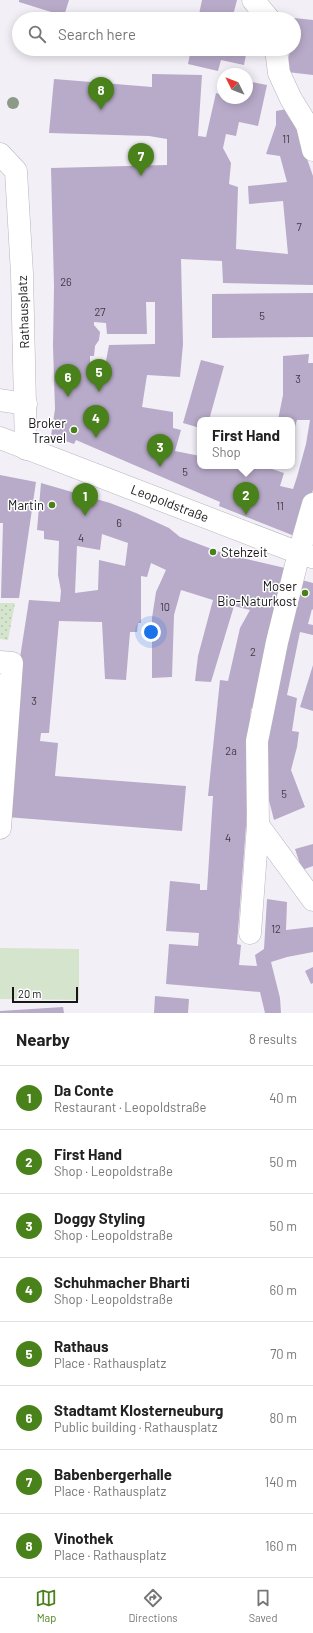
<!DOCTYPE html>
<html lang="en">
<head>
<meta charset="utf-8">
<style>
	body { margin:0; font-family:Barlow,sans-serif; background:#f6f6f6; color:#222 }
	.compass { position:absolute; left:217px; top:68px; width:36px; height:36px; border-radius:50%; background:#fff; box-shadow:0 2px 10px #0003; rotate:312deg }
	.scale { position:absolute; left:12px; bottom:10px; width:66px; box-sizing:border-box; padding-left:4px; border:2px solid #171518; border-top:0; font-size:11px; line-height:14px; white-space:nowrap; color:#171518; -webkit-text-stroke:3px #fefefe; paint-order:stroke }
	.you { position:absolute; left:151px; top:632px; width:14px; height:14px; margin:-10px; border:3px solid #fff; border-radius:50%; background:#1a73e8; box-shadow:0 0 0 6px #1a73e833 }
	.badge { display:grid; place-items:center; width:26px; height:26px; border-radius:50%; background:#49811a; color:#fff; font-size:13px; font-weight:700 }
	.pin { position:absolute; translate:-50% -33px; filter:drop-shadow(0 1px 2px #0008) }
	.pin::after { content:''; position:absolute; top:21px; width:14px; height:12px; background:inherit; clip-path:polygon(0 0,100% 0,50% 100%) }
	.popup { position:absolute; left:197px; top:417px; width:98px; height:52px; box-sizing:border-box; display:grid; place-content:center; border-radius:8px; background:#fff; filter:drop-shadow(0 1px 3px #0005); font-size:13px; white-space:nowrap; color:#767676 }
	.popup b { font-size:15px; color:#222 }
	.popup::after { content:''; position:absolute; left:50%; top:100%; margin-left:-8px; border:8px solid transparent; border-top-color:#fff }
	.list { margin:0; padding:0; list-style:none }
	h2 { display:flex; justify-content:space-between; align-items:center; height:52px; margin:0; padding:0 16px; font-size:17px }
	h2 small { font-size:13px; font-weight:400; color:#767676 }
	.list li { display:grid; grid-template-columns:26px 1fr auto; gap:12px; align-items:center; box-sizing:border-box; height:64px; padding:0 16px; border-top:1px solid #e0e0e0 }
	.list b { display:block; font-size:15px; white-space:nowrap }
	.list p { margin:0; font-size:13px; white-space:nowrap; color:#767676 }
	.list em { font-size:13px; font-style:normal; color:#767676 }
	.icon { flex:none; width:22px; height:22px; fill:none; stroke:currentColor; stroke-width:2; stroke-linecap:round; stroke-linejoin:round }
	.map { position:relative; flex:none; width:313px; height:1013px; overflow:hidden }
	.search { position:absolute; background:#fff; box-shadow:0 2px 10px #0003; left:12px; right:12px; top:12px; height:44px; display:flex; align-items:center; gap:10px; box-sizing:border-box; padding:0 14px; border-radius:22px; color:#767676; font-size:15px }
	.sheet { height:564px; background:#fff }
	nav { display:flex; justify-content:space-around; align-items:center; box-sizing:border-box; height:56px; border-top:1px solid #e0e0e0; background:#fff; font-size:11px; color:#767676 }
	nav a { display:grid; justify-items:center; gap:2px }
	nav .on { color:#49811a }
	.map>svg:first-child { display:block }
	.green { fill:#d5e4cc }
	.park { fill:url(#park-dots) }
	.building { fill:#b8aac9; fill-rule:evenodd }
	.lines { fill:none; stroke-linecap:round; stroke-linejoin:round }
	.minor-casing { stroke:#b8b4bc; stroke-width:23 }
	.minor { stroke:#fff; stroke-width:22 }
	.tree { fill:#8d9a86 }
	.poi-dot { fill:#49811a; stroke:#fefefe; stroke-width:1.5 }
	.labels { text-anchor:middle; stroke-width:3; stroke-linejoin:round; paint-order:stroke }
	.number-label { font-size:11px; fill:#3f3a44 }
	.street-label { font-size:13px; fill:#171518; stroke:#fefefe }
	.poi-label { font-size:13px; fill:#171518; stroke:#fefefe; text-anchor:end }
</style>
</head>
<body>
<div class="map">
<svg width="313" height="1013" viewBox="0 0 313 1013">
	<defs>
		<pattern id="park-dots" width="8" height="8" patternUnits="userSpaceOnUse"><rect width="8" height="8" fill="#d5e4cc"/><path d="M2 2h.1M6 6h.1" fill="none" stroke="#b6c3ae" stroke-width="1.8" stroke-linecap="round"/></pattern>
	</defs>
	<rect width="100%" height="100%" fill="#f3eff7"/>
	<path class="green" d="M0,948l79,1v51l-79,-1z"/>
	<path class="park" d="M0,603h15l-7,37 -8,-1z"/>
	<g class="building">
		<path d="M19,0h50l-5,16 -45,-14z"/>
		<path d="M202,0h35l-5,19h-34z"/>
		<path d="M294,18l19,2v55l-26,-3 3,-23h4z"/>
		<path d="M191,49h56l-3,16 -23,-5 -3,11 -30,-7z"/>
		<path d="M152,74l50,1 -4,61 8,1 10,-44 7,2v3l20,1 4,-1v-17l20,4 -9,41 -19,-4 -3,14 -10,-2 -3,14 8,15 -2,21 9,3 -2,62 52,5 -5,-53 -34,3 -1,-18 39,-4 -7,-26 -14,-2 10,-29v-14l11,-2 5,7 21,60v109l-90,-2 -1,-22 -41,-2 2,85 -3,33 -33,-2 -5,32 31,5v16l8,2 -6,21 25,5v10h63l21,7 -4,13 13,3 4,-12 9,-33 4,-24h-13l-5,17v-17h-14l5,-25v-39l26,-2 -1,9h5v127l-16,47 -78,-31 1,-4 -144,-62 -2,4 -23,-8 4,-27 -2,-63 1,-60 -3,-118 116,-3v-26l-18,-3 -100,-3 5,-54 98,8zM146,302h9v42l-46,1 -7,37h-12v-26h4l1,-10 4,-6 1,-8 -6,-7v-3l12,1 1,11h40z"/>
		<path d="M313,293v44l-101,1v-44z"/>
		<path d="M201,360l23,6 -15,54h-9v8l-17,-5z"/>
		<path d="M0,475l36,7 -17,116h-18l2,-75h-3z"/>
		<path d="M41,483l69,20 26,10 33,15 11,9 45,17 60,14 -30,139 -4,2 -1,11 3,4 -7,53 3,3 -1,20 -11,144 4,1 -2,20 18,1 -2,-11 9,-6 3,-50 20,3 -1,28 27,-3v25l-26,5 -16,5 9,36 1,15h-16l-5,-21 -94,-8 3,-40 29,2 1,-13 -33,-2 4,-50 30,3v6h7l6,-94h-5l12,-116 8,1 12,-53 10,-18 -16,-4 -23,76 -16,-1 3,-25 15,-56 -32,-10 -7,25 -2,62 -20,1v-60l4,-26 10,-22 -15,-7 -4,14 -6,-1v47h-3l-1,9h-7l-4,48 -21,-1 -3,-57 -43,-1 -10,112h-8l-1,8 18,2 -3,33 131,10 -4,45 -175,-14 12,-153 10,-64 31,2 1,-11 -3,-16 1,-34 -15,-2v-8l-7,-1zM102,534l26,9 -3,23 -26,-6 -1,30 -23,3 2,-47 23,4z"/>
		<path d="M298,579l15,4v27l-1,-1 -4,15 5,1v10l-13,-3 -13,63 10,3 -5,33 7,1 -2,15 -6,23 14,37 -31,13 -10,-39v-35z"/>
		<path d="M313,665v46l-13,-4z"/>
		<path d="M313,844v22l-11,4 -7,-21z"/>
		<path d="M313,967v16l-2,1 -6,-13z"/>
		<path d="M155,996l34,3 -1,14h-34z"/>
		<path d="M63,1007l1,6h-64v-2z"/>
	</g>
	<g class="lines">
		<g class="minor-casing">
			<g id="minor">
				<path d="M253,0l16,19"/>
				<path d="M276,49l3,24 12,26 16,26 6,25"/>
				<path d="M0,154l16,17 6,103 4,175"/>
				<path d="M0,400l26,4"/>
				<path d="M0,438l299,115 13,4"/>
				<path d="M0,662l12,1 -12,165"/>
				<path d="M258,825l55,75"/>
				<path d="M250,933l8,-108 -1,-84 20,-99 22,-89 14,-49"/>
			</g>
		</g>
		<use href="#minor" class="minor"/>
	</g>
	<circle class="tree" cx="13" cy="103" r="6"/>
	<g class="poi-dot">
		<circle cx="74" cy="430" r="4"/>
		<circle cx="52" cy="505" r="4"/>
		<circle cx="213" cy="552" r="4"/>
		<circle cx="305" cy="593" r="4"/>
	</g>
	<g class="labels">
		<g class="number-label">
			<text x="286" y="143">11</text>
			<text x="299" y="231">7</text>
			<text x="66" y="286">26</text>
			<text x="100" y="316">27</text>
			<text x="262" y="320">5</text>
			<text x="298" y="383">3</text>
			<text x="185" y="476">5</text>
			<text x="280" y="510">11</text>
			<text x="119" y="527">6</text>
			<text x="81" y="542">4</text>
			<text x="165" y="611">10</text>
			<text x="253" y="656">2</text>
			<text x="34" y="705">3</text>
			<text x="231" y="755">2a</text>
			<text x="284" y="798">5</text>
			<text x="228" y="842">4</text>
			<text x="276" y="933">12</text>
		</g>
		<g class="street-label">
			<text transform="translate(23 312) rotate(-92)" y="5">Rathausplatz</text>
			<text transform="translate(170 503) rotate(21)" y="5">Leopoldstraße</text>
		</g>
		<g class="poi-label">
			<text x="66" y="428">Broker<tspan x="66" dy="15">Travel</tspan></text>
			<text x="44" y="510">Martin</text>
			<text x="221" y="557" text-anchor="start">Stehzeit</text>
			<text x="297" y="591">Moser<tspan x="297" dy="15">Bio-Naturkost</tspan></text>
		</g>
	</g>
</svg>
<svg class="compass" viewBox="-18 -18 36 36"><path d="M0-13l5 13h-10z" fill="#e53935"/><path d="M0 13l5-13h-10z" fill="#767676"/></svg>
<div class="scale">20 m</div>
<div class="you"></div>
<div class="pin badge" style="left:85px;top:516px">1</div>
<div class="pin badge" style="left:246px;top:515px">2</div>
<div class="popup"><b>First Hand</b>Shop</div>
<div class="pin badge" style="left:160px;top:467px">3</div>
<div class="pin badge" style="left:96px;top:438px">4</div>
<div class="pin badge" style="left:99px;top:392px">5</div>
<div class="pin badge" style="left:68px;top:397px">6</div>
<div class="pin badge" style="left:141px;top:176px">7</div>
<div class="pin badge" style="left:101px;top:110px">8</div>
<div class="search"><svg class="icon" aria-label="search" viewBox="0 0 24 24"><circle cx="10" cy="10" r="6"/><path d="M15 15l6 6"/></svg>Search here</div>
</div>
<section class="sheet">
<h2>Nearby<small>8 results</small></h2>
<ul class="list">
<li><span class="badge">1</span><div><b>Da Conte</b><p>Restaurant · Leopoldstraße</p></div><em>40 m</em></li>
<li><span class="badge">2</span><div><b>First Hand</b><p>Shop · Leopoldstraße</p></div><em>50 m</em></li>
<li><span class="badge">3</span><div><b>Doggy Styling</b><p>Shop · Leopoldstraße</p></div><em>50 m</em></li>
<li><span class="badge">4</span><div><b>Schuhmacher Bharti</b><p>Shop · Leopoldstraße</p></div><em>60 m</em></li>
<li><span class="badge">5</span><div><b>Rathaus</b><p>Place · Rathausplatz</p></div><em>70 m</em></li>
<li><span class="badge">6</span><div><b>Stadtamt Klosterneuburg</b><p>Public building · Rathausplatz</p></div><em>80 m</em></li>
<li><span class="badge">7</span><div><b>Babenbergerhalle</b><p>Place · Rathausplatz</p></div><em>140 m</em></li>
<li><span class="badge">8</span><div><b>Vinothek</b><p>Place · Rathausplatz</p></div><em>160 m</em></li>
</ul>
</section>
<nav>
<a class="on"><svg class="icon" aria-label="map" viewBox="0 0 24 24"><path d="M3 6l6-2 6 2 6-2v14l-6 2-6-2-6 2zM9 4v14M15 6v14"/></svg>Map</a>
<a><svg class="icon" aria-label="directions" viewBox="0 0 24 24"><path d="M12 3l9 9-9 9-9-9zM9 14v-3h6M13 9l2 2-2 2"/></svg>Directions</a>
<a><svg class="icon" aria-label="saved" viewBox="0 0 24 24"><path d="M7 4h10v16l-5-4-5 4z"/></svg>Saved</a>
</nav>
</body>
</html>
